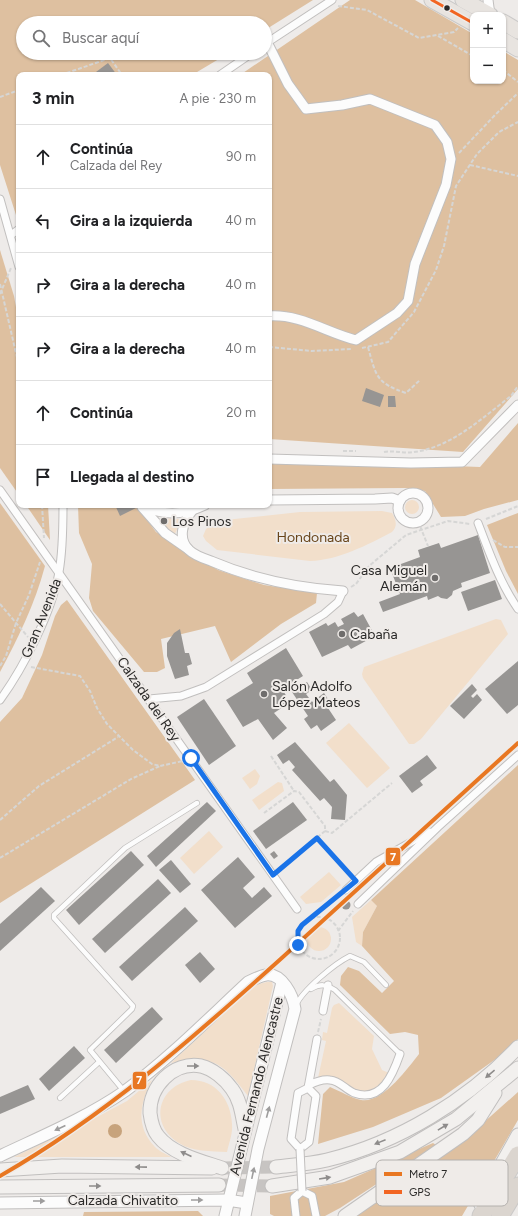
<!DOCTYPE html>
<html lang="es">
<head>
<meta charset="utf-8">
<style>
	body { margin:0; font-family:Figtree,sans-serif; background:#f2f2f2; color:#202124 }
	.controls { position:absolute; right:12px; top:12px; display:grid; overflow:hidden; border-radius:8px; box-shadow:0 1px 3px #0004 }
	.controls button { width:36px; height:36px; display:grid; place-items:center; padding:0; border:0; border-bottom:1px solid #e0e0e0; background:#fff; color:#202124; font:20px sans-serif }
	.stop { position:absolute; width:12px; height:12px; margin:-9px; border:3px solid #1a73e8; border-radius:50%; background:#fff }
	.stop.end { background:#1a73e8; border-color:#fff; box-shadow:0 1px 4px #0008 }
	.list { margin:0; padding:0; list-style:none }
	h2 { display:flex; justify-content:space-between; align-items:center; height:52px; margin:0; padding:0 16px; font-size:17px }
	h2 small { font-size:13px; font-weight:400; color:#757577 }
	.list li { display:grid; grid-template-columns:26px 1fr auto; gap:12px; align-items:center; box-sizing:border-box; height:64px; padding:0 16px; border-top:1px solid #e0e0e0 }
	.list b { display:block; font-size:15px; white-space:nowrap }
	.list p { margin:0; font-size:13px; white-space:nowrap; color:#757577 }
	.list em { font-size:13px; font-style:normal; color:#757577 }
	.icon { flex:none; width:22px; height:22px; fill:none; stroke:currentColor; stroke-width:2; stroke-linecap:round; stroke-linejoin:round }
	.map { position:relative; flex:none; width:518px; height:1216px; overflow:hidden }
	.search { position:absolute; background:#fff; box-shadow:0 1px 3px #0004; left:16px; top:16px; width:256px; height:44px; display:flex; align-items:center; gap:10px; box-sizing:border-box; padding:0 14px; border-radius:22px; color:#757577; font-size:15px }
	.panel { position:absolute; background:#fff; box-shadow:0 1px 3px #0004; left:16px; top:72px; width:256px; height:436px; border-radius:8px }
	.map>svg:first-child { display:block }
	.green { fill:#f2dfcb }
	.forest { fill:#dec0a0 }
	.water { fill:#c7a37c }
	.building { fill:#979593 }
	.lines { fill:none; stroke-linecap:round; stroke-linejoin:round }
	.secondary-tunnel { stroke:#c7c4c2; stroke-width:13; stroke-dasharray:13 6; stroke-linecap:butt }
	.service-casing { stroke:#c1bfbe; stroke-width:6 }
	.pedestrian-casing { stroke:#c1bfbe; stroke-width:9 }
	.minor-casing { stroke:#c1bfbe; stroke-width:11 }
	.tertiary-casing { stroke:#c1bfbe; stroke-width:13 }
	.secondary-casing { stroke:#c1bfbe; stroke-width:15 }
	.primary-casing { stroke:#cac9c8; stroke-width:17 }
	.motorway-casing { stroke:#cac9c8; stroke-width:19 }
	.path { stroke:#d6d6d5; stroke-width:2; stroke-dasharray:4 2; stroke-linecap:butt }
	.service { stroke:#fcfcfc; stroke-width:4.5 }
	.pedestrian { stroke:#fcfcfc; stroke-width:7 }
	.minor { stroke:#fcfcfc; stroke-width:9 }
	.tertiary { stroke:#fcfcfc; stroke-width:11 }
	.secondary { stroke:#f2f0ee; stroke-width:13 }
	.primary { stroke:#e8e4e0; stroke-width:15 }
	.motorway { stroke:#dbd5cf; stroke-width:17 }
	.pedestrian-bridge-casing { stroke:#c1bfbe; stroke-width:9; stroke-linecap:butt }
	.pedestrian-bridge { stroke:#fcfcfc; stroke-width:7 }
	.bus-1-casing { stroke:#efebe8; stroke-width:6 }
	.bus-1 { stroke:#f26522; stroke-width:3 }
	.metro-1-casing { stroke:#efebe8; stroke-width:7 }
	.metro-1 { stroke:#e87722; stroke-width:4 }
	.oneway { fill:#8e8c8b }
	.oneway2 { fill:#9e9d9d }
	.route { stroke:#1a73e8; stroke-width:5 }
	.bus-dot { fill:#2a2928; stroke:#efebe8; stroke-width:1.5 }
	.poi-dot { fill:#6f6d6c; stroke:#efebe8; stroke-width:1.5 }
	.labels { text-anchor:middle; stroke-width:4; stroke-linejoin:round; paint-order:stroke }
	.poi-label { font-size:14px; fill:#2a2928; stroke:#efebe8; text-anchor:start }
	.park-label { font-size:14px; fill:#68451b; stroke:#efebe8 }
	.street-label { font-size:14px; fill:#2a2928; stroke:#efebe8 }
	.key { fill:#efebe8; stroke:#b4b1ae; stroke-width:1 }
	.key-label { font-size:11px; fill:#2a2928 }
	.line-badge { stroke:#efebe8; stroke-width:1.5 }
	.badge-label { font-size:11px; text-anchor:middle; font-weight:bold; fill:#fff }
</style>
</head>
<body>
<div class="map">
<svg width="518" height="1216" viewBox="0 0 518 1216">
	<rect width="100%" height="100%" fill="#eeebe9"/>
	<g class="green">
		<circle cx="412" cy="507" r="7"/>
		<path d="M382,511l10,2c4,7 6,13 0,19 -25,13 -53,28 -82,29l-93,-11 -11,-9 -3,-5 3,-7 4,-3 15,-6 75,-8z"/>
		<path d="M161,518l18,1 1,3 -5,12 -15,-11z"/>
		<path d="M496,619l5,1 7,14 -87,105 -7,5h-5l-46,-66 -1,-4 2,-7z"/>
		<path d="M349,723l41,45 -23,20 -41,-45z"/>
		<path d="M255,769l5,7 -3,8 -7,5 -8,-11z"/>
		<path d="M278,782l4,1 2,8 -25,19 -7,-10z"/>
		<path d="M209,831l14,16 -29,27 -14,-16z"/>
		<path d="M329,872l12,13 -20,17 -15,2 -6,-7z"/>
		<path d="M371,900l6,6 -14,26 -1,14 -6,-4 -4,-25z"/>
		<circle cx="319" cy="939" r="12"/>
		<path d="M267,982h5l1,4 -25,110c-25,-33 -35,-42 -77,-33l84,-78z"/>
		<path d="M339,1003l35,33 -2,13 10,21 7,3c-3,5 -7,12 -11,15 -23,15 -39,-18 -60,-10l8,-37 -4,-1 1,-8 4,1 5,-25 2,-3z"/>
		<path d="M152,1080c-12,23 -17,46 3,67 4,4 11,7 16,10h-157l85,-41 28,-15z"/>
		<path d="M191,1080c25,0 40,20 41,44 1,9 -3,19 -5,28 -16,-1 -35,0 -48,-9 -30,-19 -22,-56 12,-63z"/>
	</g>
	<g class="forest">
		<path d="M0,0h313l-48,30v-7h-242v30h206l-37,22h-173v137l-3,3 -16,-50z"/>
		<path d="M350,0h65l58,34v47h30v-30l15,9v329l-55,63 -194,-13v-364h-29z"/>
		<path d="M0,250l14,46 5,28v171l-19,-27z"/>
		<path d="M518,423v77l-34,9 -19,7 -24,1 -16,-26 -20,-3 -136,1v-30l211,8z"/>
		<path d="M0,503l45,63c-10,38 -27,72 -45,106z"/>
		<path d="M26,505h22l2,35z"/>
		<path d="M78,505h58l20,27 62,38 46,15 53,8 -1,10 -35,21 -50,38 -16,-36 -54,13 4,29 -8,4h-13l-51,-61 -4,-13 3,-34 -13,-31z"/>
		<path d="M518,513v81l-12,-23 -19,-46z"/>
		<path d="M67,600l128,180 -195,123v-181l22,-24 20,-43 13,-39 6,-11z"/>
		<path d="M518,765v274l-11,12 -66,47 -68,29 -55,17 5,-50 7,-7c10,4 21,11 31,13 21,4 47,-32 58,-46l-1,-19 -13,-3 -15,2 -50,-49 1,-9 7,-9 11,4 23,22 12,-12 -32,-35 1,-14 14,-26 -6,-6z"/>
		<path d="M518,1092v28l-56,96h-108l119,-84z"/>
		<path d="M433,1143l3,2 -96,63 -15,8h-51l-4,-2v-18l74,-14z"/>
		<path d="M198,1211l5,5h-120l1,-4z"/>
	</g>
	<circle class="water" cx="115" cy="1131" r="7"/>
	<g class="building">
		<path d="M108,63l9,12h-25z"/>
		<path d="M366,388l18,7 -4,12 -18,-6z"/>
		<path d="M388,396h7l1,11h-8z"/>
		<path d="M115,505h20l1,3 -16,8z"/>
		<path d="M478,535l12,38 -29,10 1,4 -9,4 -1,4 -5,4 -6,-1 -3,-2 -10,4 -1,-4 -44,16 -4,-10 21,-8 -10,-26 30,-11 -2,-7 21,-7 2,5z"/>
		<path d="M495,580l7,19 -34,12 -7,-19z"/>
		<path d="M354,612l4,5 5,-3 12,22 -24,13 -3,-4 -26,12 -13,-25 17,-9 2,3 7,-4 3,5 6,-3 -3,-5z"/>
		<path d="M180,629l5,24h4l3,11 -5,2 2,9 -14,4 -8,-23v-13l7,-10z"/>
		<path d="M286,648l17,28 -21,13 5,8 -4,3 3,5 -12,8 13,15 -14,12 -15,-21 -15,8 -17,-27 27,-17 -6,-10z"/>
		<path d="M518,661v44l-11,9 -22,-25z"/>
		<path d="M307,682l5,8 -6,4 6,8 12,-9 6,9 -4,3 10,15 -15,11 -4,-6 -6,4 -7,-10 4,-3 -16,-24z"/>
		<path d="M472,684l5,6 -6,6 2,2 4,-4 5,6 -18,19 -14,-13z"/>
		<path d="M204,699l32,47 -27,19 -32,-48z"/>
		<path d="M295,742l35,40 4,-3 13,16 -2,25 -14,-1 1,-12 -8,-9 -4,3 -28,-31 3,-3 -6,-7 -6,4 -6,-9z"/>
		<path d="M427,755l10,13 -17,13 3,4 -11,8 -13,-17z"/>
		<path d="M207,802l9,9 -60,56 -9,-11z"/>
		<path d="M293,802l14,18 -41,29 -13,-18z"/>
		<path d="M131,851l13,14 -65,60 -13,-15z"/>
		<path d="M274,851l4,5 -4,3 -4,-5z"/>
		<path d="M238,857l17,20 -12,11 9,10 12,-11 8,9 -37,32 -34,-38z"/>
		<path d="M171,860l20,24 -11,9 -21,-23z"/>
		<path d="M158,879l13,14 -66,60 -13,-14z"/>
		<path d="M41,887l14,14 -55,50v-27z"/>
		<circle cx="346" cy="905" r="4.5"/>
		<path d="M185,907l13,14 -66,60 -13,-14z"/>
		<path d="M200,952l15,17 -15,14 -15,-18z"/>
		<path d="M152,1007l11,12 -47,44 -12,-13z"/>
		<path d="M74,1046l11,12 -36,33 -10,-12z"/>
		<path d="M28,1085l7,14 -35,15v-17z"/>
	</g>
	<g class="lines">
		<g class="secondary-tunnel">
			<path d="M222,1168l54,-1"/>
			<path d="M219,1185l53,1"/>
		</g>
		<g class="service-casing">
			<g id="service">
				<path d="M311,989c9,-5 15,-5 24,1l65,64"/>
				<path d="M296,1005c7,-15 38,-41 54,-49l14,6 22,23"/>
				<path d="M124,1091l-34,-41 42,-41 1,-3 -79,-88v-3l71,-67 72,-45"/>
				<path d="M60,1098l39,-36"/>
			</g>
		</g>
		<g class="pedestrian-casing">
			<g id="pedestrian">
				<path d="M265,44l67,-44"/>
				<path d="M220,75l32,-22"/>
				<path d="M0,199l19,68"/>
				<path d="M11,235l8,-6"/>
				<path d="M0,490l297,419"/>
				<path d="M478,523c11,29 22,60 40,86"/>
				<path d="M149,699l32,-3 25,-9 118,-73 14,-12 5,-11"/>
				<path d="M0,700c24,-33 52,-88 59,-128 4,-22 4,-45 4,-67"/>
				<path d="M346,890l30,-28 53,-30"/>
				<path d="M358,904l80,-77 80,-72"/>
				<path d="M323,1011l5,-26"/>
				<path d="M309,1085c6,-3 13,-6 21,-5 10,1 15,9 24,13 28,10 39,-19 46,-39"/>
				<path d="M308,1088l8,8 -7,46 -9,7 -9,-10 7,-46z"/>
				<path d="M308,1088l9,-49"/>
				<path d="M296,1216l-2,-18 8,-7 10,5 4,20"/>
			</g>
		</g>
		<g class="minor-casing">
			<g id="minor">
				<path d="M488,0l2,15"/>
				<path d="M267,42l21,42 18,25 36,-4 28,-6 65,26 12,17 4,17 -5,26 -31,79 -7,37 -11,12 -41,27c-29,-7 -55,-26 -87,-24"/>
				<path d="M269,459l142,4 51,-1 56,-57"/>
				<circle cx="413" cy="508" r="15"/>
				<path d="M269,500l106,-1 17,-1 8,3"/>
				<path d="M141,505c21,11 43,10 64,0"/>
				<path d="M142,507l23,26 23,16"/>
				<path d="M192,511c-9,11 -15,27 -3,39 5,5 16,9 22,11 42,18 87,27 132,30"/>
			</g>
		</g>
		<g class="tertiary-casing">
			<g id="tertiary">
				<path d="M0,1156c42,-20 86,-38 125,-65 44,-32 83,-72 123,-109 6,-3 12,-6 18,-7 16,-2 27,20 29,34l-37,140 -13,67"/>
				<path d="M0,1203l227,-3 20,3"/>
				<path d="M225,1216l57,-234"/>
			</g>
		</g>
		<g class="secondary-casing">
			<g id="secondary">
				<path d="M276,1167c16,-2 34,-3 51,-7 71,-17 141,-60 191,-113"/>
				<path d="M222,1168c-21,-7 -50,-14 -64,-32 -5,-6 -7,-15 -8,-23 -1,-26 23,-52 51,-47 12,3 24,13 31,23 9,12 10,27 13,40"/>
				<path d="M0,1170l62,-4 150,2"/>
				<path d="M272,1186l58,-9 70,-25 56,-33 62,-51"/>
				<path d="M0,1187l219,-2"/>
				<path d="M480,1203l38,-68"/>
				<path d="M345,1216l118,-82 15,-14 17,-27"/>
			</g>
		</g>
		<g class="primary-casing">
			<g id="primary">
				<path d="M432,0l41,23"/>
				<path d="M463,0l27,15"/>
				<path d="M503,22l15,9"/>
				<path d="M503,40l15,9"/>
			</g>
		</g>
		<g class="motorway-casing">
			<g id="motorway">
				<path d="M481,1216l37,-61"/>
				<path d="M500,1216l18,-30"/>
			</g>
		</g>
		<g class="path">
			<path d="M338,6l29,4 52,28 35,-6 4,-4"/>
			<path d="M438,36l35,20"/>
			<path d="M503,70l15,12"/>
			<path d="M61,75l49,-17 12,17"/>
			<path d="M0,97l19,-7"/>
			<path d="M459,153l36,-38 23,-22"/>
			<path d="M470,165l48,11"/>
			<path d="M0,284l19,82"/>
			<path d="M0,294l11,-26"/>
			<path d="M269,347l43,4 40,-2"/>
			<path d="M368,347c8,29 8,36 38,46l14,-13"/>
			<path d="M362,348l26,-6 26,-30 22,-42 8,-24 12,-60 21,-32 22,-22 19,-10"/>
			<path d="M343,451h13"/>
			<path d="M384,452c10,-2 20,2 30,0 38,-5 68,-34 97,-56l7,-10"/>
			<path d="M42,505l2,33"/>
			<path d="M202,516l5,9"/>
			<path d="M486,519l32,-13"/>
			<path d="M418,521l10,25"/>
			<path d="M493,540l12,7h13"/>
			<path d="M351,587l5,-3 13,-18 37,-31 42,-14 22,3"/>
			<path d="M0,604l28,33"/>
			<path d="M0,666l6,-10 10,-33 13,-28 11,-33"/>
			<path d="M31,667l49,9 10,15 7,17 10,16 26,26 19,14 8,2 23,-5"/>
			<path d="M271,756l23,35"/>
			<path d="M264,813l30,-22 5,1 26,34v5l-47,39"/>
			<path d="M0,820l39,-34 79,-49"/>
			<path d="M325,831l7,2 60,-50"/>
			<path d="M317,837l34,38"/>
			<path d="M0,858l131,-79 29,-13"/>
			<circle cx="319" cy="938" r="21"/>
			<path d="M313,917l28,-22"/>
			<path d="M338,931l15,-20"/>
			<path d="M318,1032l3,-13"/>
		</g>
		<use href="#service" class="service"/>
		<use href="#pedestrian" class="pedestrian"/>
		<use href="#minor" class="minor"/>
		<use href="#tertiary" class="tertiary"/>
		<use href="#secondary" class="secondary"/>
		<use href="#primary" class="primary"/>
		<use href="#motorway" class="motorway"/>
		<g class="pedestrian-bridge-casing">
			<path id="pedestrian-bridge" d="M300,1149l2,42"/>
		</g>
		<use href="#pedestrian-bridge" class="pedestrian-bridge"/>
		<g class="bus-1-casing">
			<path id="bus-1" d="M432,0l41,23"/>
		</g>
		<use href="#bus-1" class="bus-1"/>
		<g class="metro-1-casing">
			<path id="metro-1" d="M0,1176c105,-60 194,-139 284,-220 78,-71 156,-142 234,-213"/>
		</g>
		<use href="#metro-1" class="metro-1"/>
	</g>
	<defs><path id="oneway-solid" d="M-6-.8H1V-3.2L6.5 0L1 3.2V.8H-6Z"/></defs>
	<g class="oneway">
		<use href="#oneway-solid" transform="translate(193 1066)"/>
		<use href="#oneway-solid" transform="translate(490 1074) rotate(140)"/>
		<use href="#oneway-solid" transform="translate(443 1127) rotate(-31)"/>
		<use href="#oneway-solid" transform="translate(380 1142) rotate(158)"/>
		<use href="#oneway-solid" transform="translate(186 1154) rotate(-156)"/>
		<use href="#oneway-solid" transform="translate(141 1167) rotate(-179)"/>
		<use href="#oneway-solid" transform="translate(325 1178) rotate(-9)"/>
		<use href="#oneway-solid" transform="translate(95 1186)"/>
	</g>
	<g class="oneway2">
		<use href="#oneway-solid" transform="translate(268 1112) rotate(-75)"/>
		<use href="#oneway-solid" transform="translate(60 1128) rotate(155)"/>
		<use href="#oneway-solid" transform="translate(253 1173) rotate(-78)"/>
		<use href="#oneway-solid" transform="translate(197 1200)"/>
		<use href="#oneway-solid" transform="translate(39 1201)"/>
	</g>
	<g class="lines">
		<path class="route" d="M191,758l82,117 44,-37 39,43 -54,44 -4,6v14"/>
	</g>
	<circle class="bus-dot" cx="447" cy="8" r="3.5"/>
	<g class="poi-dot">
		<circle cx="164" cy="521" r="4"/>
		<circle cx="435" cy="578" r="4"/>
		<circle cx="342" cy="634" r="4"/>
		<circle cx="264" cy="694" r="4"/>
	</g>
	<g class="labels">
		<g class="poi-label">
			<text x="172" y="526">Los Pinos</text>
			<text x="427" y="575" text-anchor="end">Casa Miguel<tspan x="427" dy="16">Alemán</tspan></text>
			<text x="350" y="639">Cabaña</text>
			<text x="272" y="691">Salón Adolfo<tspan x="272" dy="16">López Mateos</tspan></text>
		</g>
		<g class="park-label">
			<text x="313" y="542">Hondonada</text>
		</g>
		<g class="street-label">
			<text transform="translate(41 618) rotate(-68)" y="5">Gran Avenida</text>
			<text transform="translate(149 699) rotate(55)" y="5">Calzada del Rey</text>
			<text transform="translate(256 1086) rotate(-76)" y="5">Avenida Fernando Alencastre</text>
			<text x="123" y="1205">Calzada Chivatito</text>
		</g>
	</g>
	<rect x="376" y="1160" width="132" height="46" rx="6" class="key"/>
	<rect x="384" y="1172" width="18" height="4" fill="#e87722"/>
	<rect x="384" y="1190" width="18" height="4" fill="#f26522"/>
	<g class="key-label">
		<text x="409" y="1178">Metro 7</text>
		<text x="409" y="1196">GPS</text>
	</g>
	<g class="line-badge">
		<rect x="385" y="847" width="16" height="19" rx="4" fill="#e87722"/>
		<rect x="132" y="1071" width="15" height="19" rx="4" fill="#e87722"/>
	</g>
	<g class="badge-label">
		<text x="393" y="861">7</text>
		<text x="139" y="1084">7</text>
	</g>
</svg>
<div class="controls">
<button>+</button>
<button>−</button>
</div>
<div class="stop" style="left:191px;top:758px"></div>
<div class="stop end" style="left:298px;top:945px"></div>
<div class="search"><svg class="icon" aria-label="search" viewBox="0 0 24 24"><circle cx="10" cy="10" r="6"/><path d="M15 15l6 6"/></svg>Buscar aquí</div>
<section class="panel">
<h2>3 min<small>A pie · 230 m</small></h2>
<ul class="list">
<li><svg class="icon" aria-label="ahead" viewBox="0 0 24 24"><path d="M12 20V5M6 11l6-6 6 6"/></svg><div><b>Continúa</b><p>Calzada del Rey</p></div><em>90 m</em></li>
<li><svg class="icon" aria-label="left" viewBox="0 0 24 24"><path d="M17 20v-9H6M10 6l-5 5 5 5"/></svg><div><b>Gira a la izquierda</b></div><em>40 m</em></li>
<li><svg class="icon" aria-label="right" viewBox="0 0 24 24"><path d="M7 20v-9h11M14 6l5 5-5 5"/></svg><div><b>Gira a la derecha</b></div><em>40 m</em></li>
<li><svg class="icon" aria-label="right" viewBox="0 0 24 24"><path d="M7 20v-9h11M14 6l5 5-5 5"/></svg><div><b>Gira a la derecha</b></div><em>40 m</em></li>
<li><svg class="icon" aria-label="ahead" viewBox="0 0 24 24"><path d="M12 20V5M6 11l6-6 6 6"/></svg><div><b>Continúa</b></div><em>20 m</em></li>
<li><svg class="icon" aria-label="arrive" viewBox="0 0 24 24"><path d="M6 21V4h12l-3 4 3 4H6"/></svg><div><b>Llegada al destino</b></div></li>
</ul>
</section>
</div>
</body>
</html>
